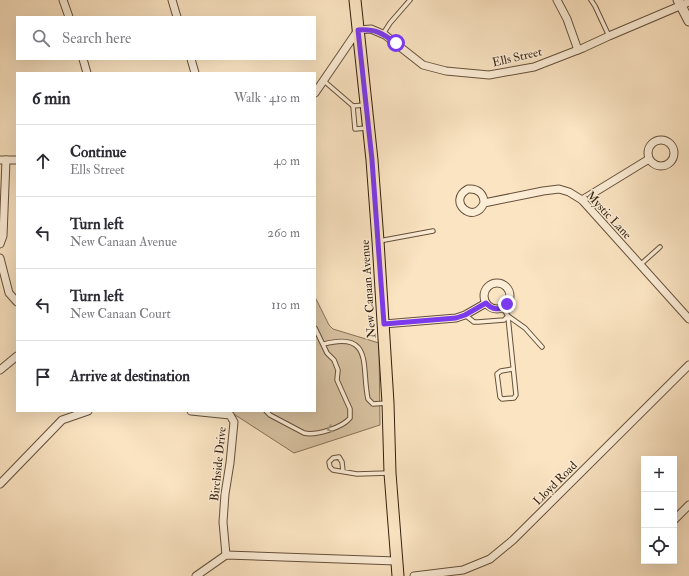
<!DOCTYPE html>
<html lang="en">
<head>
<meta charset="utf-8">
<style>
	body { margin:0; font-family:"IM FELL Double Pica",serif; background:#f7f7f7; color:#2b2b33 }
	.controls { position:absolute; right:12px; bottom:12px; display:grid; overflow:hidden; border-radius:0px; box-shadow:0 4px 16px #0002 }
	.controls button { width:36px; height:36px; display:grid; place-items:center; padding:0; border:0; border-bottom:1px solid #e1e1e2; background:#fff; color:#2b2b33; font:20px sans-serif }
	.stop { position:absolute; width:12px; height:12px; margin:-9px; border:3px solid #7c3aed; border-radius:50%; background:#fff }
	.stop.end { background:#7c3aed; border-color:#fff; box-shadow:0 1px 4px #0008 }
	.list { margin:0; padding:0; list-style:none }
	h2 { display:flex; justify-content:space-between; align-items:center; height:52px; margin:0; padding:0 16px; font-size:17px }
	h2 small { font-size:13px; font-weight:400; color:#7c7c81 }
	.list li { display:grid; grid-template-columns:26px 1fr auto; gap:12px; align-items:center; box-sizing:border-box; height:72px; padding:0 16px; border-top:1px solid #e1e1e2 }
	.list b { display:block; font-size:15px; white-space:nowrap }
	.list p { margin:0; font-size:13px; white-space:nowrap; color:#7c7c81 }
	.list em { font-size:13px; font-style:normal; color:#7c7c81 }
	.icon { flex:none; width:22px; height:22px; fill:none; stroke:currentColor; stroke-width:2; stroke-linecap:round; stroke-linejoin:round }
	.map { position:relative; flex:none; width:689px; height:576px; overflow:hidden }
	.search { position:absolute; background:#fff; box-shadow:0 4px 16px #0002; left:16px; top:16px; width:300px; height:44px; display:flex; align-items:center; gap:10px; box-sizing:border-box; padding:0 14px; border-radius:0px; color:#7c7c81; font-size:15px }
	.panel { position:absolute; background:#fff; box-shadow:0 4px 16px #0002; left:16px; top:72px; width:300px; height:340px; border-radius:0px }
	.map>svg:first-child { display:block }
	.green { fill:#d9c3a3; stroke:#867158 }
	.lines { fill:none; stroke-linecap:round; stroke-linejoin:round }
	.service-casing { stroke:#65503a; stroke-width:5.5 }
	.minor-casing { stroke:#65503a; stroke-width:9 }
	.tertiary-casing { stroke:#65503a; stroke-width:11 }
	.primary-casing { stroke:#331f0c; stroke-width:13 }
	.service { stroke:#fcedd7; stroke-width:3.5 }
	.minor { stroke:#fcedd7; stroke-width:7 }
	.tertiary { stroke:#fcedd7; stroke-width:9 }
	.primary { stroke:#fbe4c2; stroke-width:11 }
	.oneway { stroke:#a2907c }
	.route { stroke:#7c3aed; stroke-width:5 }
	.labels { text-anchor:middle; stroke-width:3; stroke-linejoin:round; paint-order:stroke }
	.street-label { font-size:12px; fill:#331f0c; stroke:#fcedd7 }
</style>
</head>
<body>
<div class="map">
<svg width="689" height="576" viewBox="0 0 689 576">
	<rect width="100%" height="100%" fill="#fbe4c2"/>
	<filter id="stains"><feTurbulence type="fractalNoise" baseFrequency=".005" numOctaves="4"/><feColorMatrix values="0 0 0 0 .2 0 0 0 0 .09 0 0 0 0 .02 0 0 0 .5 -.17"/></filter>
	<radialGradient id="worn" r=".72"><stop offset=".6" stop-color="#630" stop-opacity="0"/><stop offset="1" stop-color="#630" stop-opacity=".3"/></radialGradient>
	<path class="green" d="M315,297l14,28 4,4 46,14 1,82 -86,28 -65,-42h86z"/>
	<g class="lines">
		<g class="service-casing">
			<g id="service">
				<path d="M591,0l4,6 14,30"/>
				<path d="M383,34l7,-11 20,-23"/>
				<path d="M324,81l29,25"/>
				<path d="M365,105l-12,1 2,23 12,-1"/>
				<path d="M379,241l54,-10"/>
				<path d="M640,265l20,-18"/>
				<path d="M503,308l5,8 17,12 17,19"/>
				<path d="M465,315l9,7h4l26,-2 4,-4"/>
				<path d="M508,317l8,78 -2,3 -12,1 -2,-2 -3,-23 4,-3 12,-2"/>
				<path d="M324,344c50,-13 37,23 44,55l5,5 14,-1"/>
				<path d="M266,411l4,4 34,18c11,3 38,-5 46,-15v-9l-13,-29 1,-10 -4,-10 -7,-7 -12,-25"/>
				<path d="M343,471l-1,-9 -3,-5 -6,1 -4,4 1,5 3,3 24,4 32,-1"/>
			</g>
		</g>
		<g class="minor-casing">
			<g id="minor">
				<path d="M63,0l6,17"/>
				<path d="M172,0l5,17"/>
				<path d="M557,0l10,19 11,31"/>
				<path d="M83,59l4,14"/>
				<path d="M191,59l4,14"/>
				<path d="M315,93l43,-63 13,-1 14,6 38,30 23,6 43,4 45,-8 49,-19 26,-12 80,-34"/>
				<circle cx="661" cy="153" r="13"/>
				<path d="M0,160h17"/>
				<path d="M582,200l67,-41"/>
				<path d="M484,203c0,-9 -6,-15 -16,-14 -22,12 6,37 16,14l59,-12 16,-2 10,3 13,8 107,119"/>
				<path d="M0,244l3,-8 3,-76"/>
				<path d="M0,258l9,35 8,9"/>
				<circle cx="497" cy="296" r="13"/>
				<path d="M384,324l72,-6 9,-3 21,-12"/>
				<path d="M0,370l17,-14"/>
				<path d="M191,411l39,4 4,7 -4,41 -5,31 -2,28 3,33"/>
				<path d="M0,484l62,-64 26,-9"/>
				<path d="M674,520l15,-15"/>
				<path d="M196,576l30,-21 170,6"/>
				<path d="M414,576l49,-6 27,-11 23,-19 176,-175"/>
			</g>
		</g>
		<g class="tertiary-casing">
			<path id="tertiary" d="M678,0l11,21"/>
		</g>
		<g class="primary-casing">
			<path id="primary" d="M355,0l17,160 6,81 10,162 2,70 8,103"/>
		</g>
		<use href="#service" class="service"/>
		<use href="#minor" class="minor"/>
		<use href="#tertiary" class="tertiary"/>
		<use href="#primary" class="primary"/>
	</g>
	<defs><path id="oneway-chevron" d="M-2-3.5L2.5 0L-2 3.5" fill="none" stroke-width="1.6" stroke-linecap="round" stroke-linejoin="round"/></defs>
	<use class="oneway" href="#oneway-chevron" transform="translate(330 429) rotate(160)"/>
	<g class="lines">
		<path class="route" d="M396,43c-14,-10 -20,-14 -38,-13l14,130 12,164 72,-6 9,-3 21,-12c6,7 14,8 21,1"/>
	</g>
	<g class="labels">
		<g class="street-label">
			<text transform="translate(517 57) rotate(-13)" y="4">Ells Street</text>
			<text transform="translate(609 215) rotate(47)" y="4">Mystic Lane</text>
			<text transform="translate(368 289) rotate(-94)" y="4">New Canaan Avenue</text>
			<text transform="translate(218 464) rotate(-84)" y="4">Birchside Drive</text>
			<text transform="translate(555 483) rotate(-45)" y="4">Lloyd Road</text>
		</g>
	</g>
	<rect width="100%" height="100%" filter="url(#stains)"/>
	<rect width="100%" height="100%" fill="url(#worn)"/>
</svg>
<div class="controls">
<button>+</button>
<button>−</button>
<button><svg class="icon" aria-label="locate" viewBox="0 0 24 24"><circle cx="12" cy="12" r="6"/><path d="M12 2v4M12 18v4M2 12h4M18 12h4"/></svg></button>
</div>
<div class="stop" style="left:396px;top:43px"></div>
<div class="stop end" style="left:507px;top:304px"></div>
<div class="search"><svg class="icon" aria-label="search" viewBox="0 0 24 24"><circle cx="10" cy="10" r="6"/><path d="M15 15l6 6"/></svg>Search here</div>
<section class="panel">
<h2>6 min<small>Walk · 410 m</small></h2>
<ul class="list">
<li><svg class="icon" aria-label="ahead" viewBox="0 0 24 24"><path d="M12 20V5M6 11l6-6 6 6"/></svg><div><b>Continue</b><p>Ells Street</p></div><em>40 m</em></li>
<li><svg class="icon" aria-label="left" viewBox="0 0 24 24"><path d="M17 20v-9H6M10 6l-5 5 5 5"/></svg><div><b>Turn left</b><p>New Canaan Avenue</p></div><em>260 m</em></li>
<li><svg class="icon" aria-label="left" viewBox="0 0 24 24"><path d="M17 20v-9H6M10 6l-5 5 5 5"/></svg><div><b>Turn left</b><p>New Canaan Court</p></div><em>110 m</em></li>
<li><svg class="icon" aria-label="arrive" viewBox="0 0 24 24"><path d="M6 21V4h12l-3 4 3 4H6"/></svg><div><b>Arrive at destination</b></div></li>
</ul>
</section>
</div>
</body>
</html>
